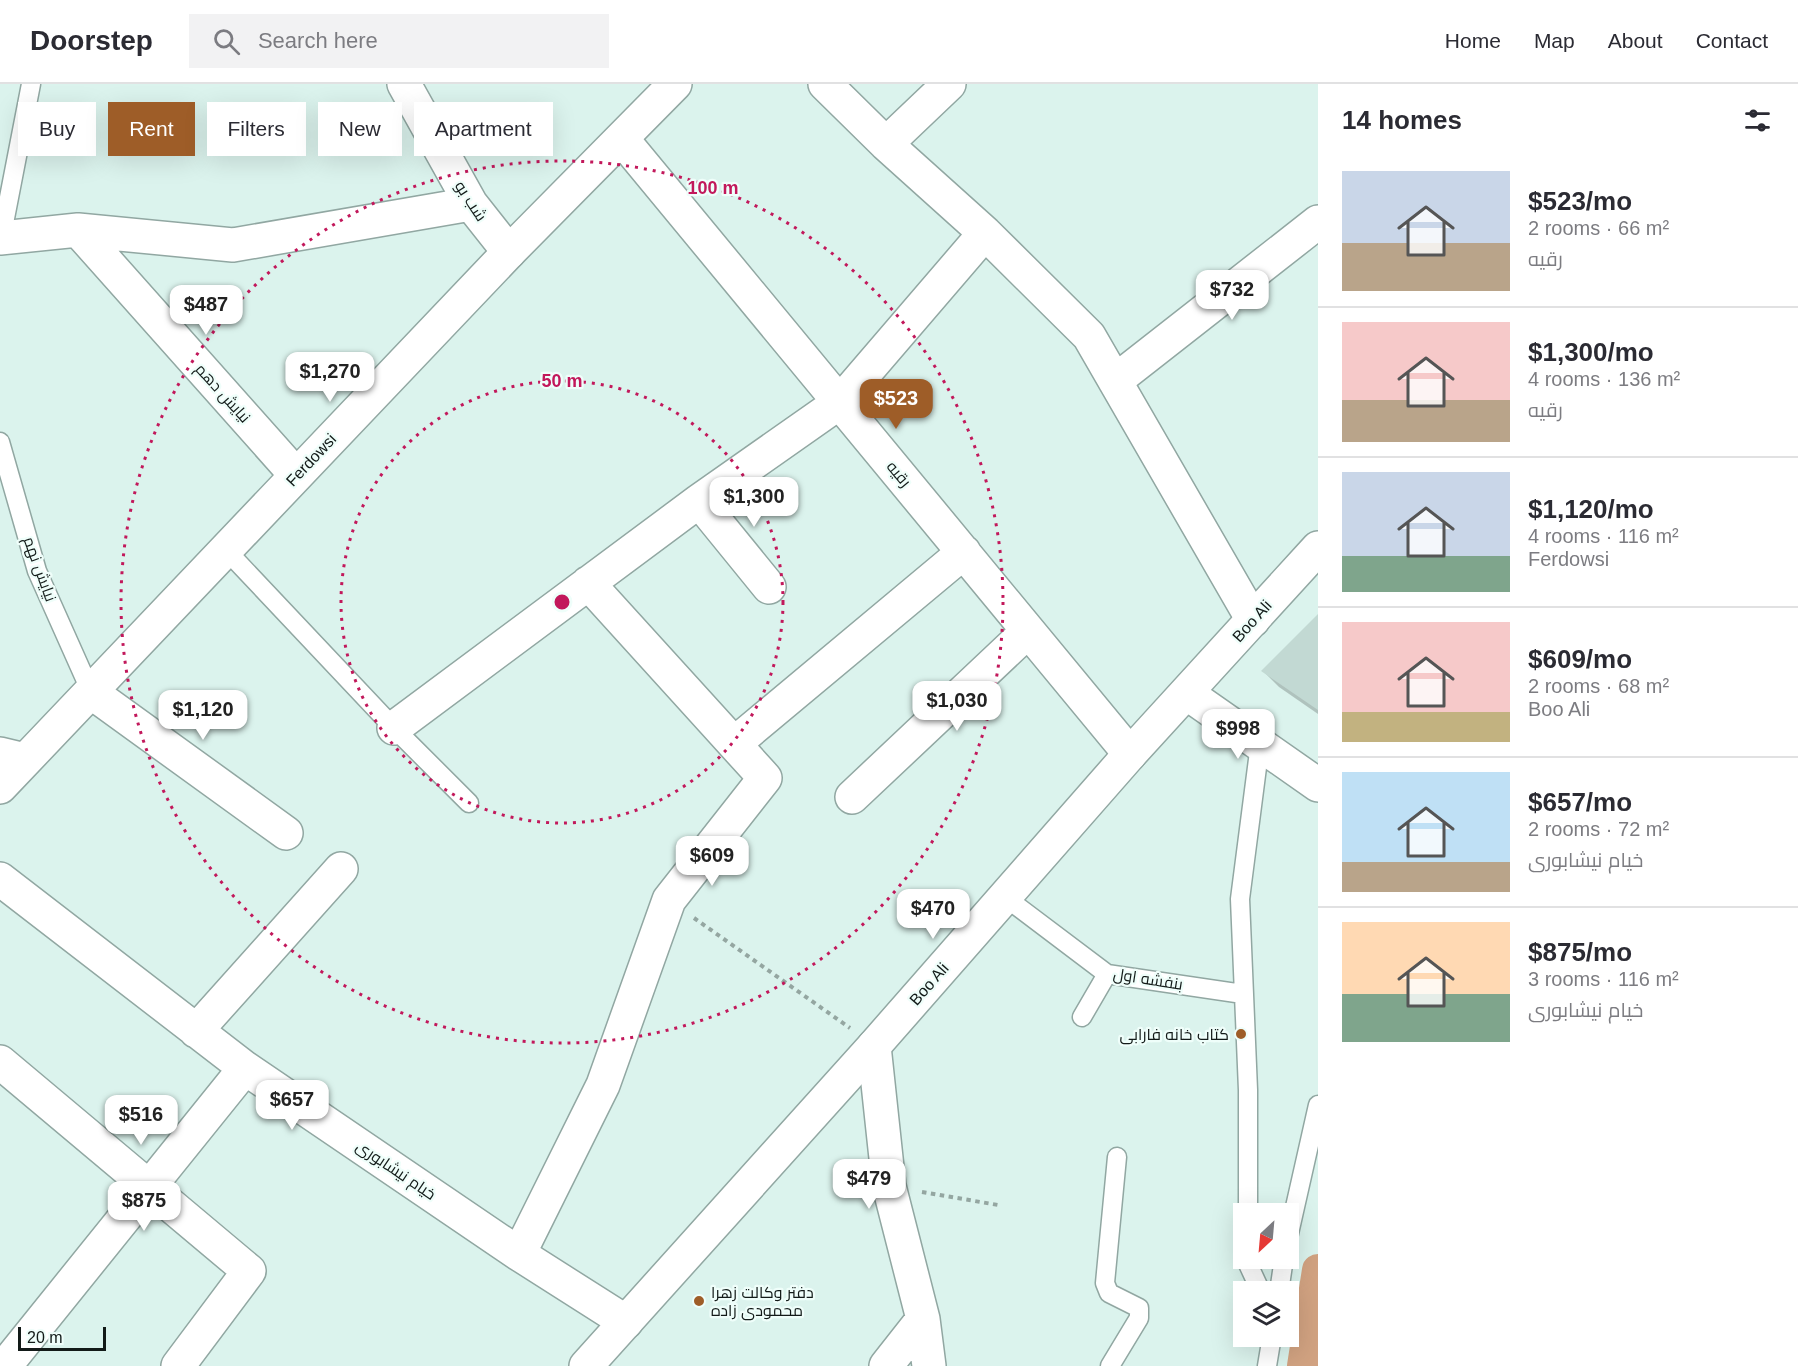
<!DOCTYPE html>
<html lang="en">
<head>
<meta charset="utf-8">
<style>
  :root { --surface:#fff; --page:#f2f2f3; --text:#2b2b33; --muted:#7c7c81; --line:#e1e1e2; --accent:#9e5d28 }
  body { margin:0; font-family:Arial,Cairo,sans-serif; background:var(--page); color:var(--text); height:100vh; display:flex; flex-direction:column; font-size:22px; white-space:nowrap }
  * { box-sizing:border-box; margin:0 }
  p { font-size:20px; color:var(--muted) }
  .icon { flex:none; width:33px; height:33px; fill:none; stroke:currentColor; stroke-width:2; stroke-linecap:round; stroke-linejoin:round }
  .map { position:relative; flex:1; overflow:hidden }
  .side { display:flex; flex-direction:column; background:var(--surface); width:480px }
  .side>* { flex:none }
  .top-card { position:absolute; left:18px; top:18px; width:570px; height:54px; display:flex; gap:12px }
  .needle { width:39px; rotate:206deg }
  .buttons { position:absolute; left:1233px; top:1119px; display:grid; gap:12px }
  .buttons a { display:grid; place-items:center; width:66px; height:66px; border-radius:0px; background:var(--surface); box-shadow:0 6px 24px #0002; font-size:30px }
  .scale { position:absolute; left:18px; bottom:15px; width:88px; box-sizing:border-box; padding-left:6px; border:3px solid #121a18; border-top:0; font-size:16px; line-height:21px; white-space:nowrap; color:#121a18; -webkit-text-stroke:4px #effefa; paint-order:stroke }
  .price { position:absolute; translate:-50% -51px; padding:0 14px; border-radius:12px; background:#fff; color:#222; font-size:20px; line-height:39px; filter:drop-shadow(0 2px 3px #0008) }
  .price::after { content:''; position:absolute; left:50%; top:36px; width:18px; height:14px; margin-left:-9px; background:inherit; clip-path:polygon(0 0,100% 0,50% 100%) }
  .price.current { background:var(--accent); color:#fff }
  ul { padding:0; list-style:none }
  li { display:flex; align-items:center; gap:18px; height:150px; padding:0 24px }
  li+li { border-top:2px solid var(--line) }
  li span { display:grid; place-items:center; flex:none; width:168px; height:120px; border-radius:0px; color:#555 }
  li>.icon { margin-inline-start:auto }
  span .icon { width:72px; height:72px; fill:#fffc; stroke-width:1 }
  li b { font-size:26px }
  h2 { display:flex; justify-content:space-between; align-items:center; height:72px; padding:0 24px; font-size:26px }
  .chip { padding:0 21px; border-radius:0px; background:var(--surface); box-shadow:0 6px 24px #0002; font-size:21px; line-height:54px }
  .chip.current { background:var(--accent); color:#fff }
  header { display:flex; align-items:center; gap:36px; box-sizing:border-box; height:84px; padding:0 30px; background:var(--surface); border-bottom:2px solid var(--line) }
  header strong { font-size:28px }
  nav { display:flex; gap:33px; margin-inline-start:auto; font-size:21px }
  .search { width:420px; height:54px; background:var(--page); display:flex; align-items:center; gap:15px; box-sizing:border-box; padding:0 21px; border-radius:0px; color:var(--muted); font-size:22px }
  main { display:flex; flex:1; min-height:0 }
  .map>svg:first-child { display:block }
  .shadow { fill:#0003 }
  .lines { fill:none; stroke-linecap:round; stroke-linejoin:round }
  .canal { stroke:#d1a281; stroke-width:32 }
  .building { fill:#c2d9d3 }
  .service-casing { stroke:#91a7a2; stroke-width:21 }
  .minor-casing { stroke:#91a7a2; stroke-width:36 }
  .tertiary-casing { stroke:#91a7a2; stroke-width:36 }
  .secondary-casing { stroke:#91a7a2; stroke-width:36 }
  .path { stroke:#94a6a1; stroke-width:4; stroke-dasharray:4.5 4.5; stroke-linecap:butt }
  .service { stroke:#fff; stroke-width:18 }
  .minor { stroke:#fff; stroke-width:33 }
  .tertiary { stroke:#fff; stroke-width:33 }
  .secondary { stroke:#fff; stroke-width:33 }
  .ring { fill:none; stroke:#c2185b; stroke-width:3; stroke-dasharray:3 6 }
  .poi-dot { fill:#9e5d28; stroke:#effefa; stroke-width:2 }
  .labels { text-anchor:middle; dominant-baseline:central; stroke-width:4.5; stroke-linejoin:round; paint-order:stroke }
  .street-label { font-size:16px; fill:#121a18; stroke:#effefa }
  .poi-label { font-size:16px; fill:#121a18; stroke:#effefa; text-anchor:end }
  .centre { fill:#c2185b; stroke:#effefa; stroke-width:3 }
  .ring-label { font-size:18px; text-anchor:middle; font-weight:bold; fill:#c2185b; stroke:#effefa; stroke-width:4.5; stroke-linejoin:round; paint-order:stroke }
</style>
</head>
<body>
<header>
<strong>Doorstep</strong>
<div class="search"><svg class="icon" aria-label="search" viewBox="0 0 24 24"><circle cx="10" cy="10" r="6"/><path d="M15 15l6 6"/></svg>Search here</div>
<nav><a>Home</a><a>Map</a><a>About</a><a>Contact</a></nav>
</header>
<main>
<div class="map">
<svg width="1318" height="1282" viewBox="0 0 1318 1282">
  <rect width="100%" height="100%" fill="#dbf3ed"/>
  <path class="shadow" d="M1318,532V630L1279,603L1263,587Z"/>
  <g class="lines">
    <path class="canal" d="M1303,1282L1318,1186"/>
  </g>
  <path class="building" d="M1318,530V626L1261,587Z"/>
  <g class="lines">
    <g class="service-casing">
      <path id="service" d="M0,160L31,0
        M0,358L37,487L91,608
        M227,467L394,644L469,719
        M1005,813L1107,890L1243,910
        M1082,933L1107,890
        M1248,1130V1006L1240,815L1260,660
        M1288,1154L1318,1021
        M1248,1174V1180L1261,1208
        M1279,1208L1284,1174
        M1110,1282L1139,1234V1224L1109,1209L1105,1199L1117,1073
        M1267,1282L1272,1252"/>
    </g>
    <g class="minor-casing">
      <path id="minor" d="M404,0L471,120L509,168
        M825,0L886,60L985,149L1089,252L1253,536
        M622,55L1130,670
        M886,60L949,0
        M78,146L296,391
        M0,154L78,146L233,161L471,120
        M1115,297L1318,138
        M699,417L769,503
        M91,608L286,749
        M394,644L699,417L840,318L985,149
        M734,660L964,468
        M0,670L25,676
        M852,713L1028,547
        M0,795L245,984L519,1170L626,1238
        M196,947L341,785
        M874,962L889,1102L923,1235L929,1282
        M0,978L249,1187L178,1282
        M519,1170L603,1001L669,816L765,694L588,499
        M5,1282L245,984
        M886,1282L923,1235"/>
    </g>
    <g class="tertiary-casing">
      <path id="tertiary" d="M1188,610L1318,701
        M0,703L509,168L675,0"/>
    </g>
    <g class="secondary-casing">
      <path id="secondary" d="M586,1282L874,962L1130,670L1318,464"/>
    </g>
    <path class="path" d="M694,834L850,944
      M922,1108L998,1121"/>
    <use href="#service" class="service"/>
    <use href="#minor" class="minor"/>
    <use href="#tertiary" class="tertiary"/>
    <use href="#secondary" class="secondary"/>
  </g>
  <g class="ring">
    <circle cx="562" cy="518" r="221"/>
    <circle cx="562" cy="518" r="441"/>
  </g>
  <g class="poi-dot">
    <circle cx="1241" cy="950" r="6"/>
    <circle cx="699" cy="1217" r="6"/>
  </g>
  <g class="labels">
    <g class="street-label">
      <text transform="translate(471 117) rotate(57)">شب بو</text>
      <text transform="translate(223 309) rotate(48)">نیایش دهم</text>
      <text transform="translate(311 376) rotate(-47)">Ferdowsi</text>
      <text transform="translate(899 390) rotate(50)">رقیه</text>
      <text transform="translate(40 485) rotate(70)">نیایش نهم</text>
      <text transform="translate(1252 537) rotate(-48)">Boo Ali</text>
      <text transform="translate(1148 895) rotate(9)">بنفشه اول</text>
      <text transform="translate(929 900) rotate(-49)">Boo Ali</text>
      <text transform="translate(396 1086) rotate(34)">خیام نیشابوری</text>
    </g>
    <g class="poi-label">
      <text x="1229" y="950">کتاب خانه فارابی</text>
      <text x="711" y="1208" text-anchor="start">دفتر وکالت زهرا<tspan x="711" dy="18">محمودی زاده</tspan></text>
    </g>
  </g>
  <circle cx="562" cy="518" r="9" class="centre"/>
  <g class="ring-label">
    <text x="713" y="110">100 m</text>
    <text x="562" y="303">50 m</text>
  </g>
</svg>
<div class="buttons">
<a><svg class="needle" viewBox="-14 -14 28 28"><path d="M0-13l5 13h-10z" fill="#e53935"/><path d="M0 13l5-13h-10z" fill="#7c7c81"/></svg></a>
<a><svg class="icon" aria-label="layers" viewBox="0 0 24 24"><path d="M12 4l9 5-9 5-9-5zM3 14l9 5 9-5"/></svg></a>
</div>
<div class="scale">20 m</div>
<b class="price" style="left:1232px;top:237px">$732</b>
<b class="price" style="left:206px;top:252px">$487</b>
<b class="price" style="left:330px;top:319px">$1,270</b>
<b class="price current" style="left:896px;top:346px">$523</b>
<b class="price" style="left:754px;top:444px">$1,300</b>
<b class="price" style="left:957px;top:648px">$1,030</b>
<b class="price" style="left:203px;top:657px">$1,120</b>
<b class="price" style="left:1238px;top:676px">$998</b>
<b class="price" style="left:712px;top:803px">$609</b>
<b class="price" style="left:933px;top:856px">$470</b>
<b class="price" style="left:292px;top:1047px">$657</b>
<b class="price" style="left:141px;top:1062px">$516</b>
<b class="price" style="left:869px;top:1126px">$479</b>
<b class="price" style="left:144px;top:1148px">$875</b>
<div class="top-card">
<a class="chip">Buy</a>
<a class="chip current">Rent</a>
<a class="chip">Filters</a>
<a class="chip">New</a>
<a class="chip">Apartment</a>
</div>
</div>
<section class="side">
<h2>14 homes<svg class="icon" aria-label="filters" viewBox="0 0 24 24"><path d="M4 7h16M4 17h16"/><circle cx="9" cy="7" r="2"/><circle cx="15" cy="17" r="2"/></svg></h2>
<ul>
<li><span style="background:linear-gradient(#c9d6e8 60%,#b9a48a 0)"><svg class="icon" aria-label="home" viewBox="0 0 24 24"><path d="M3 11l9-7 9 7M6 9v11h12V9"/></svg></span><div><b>$523/mo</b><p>2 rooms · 66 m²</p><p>رقیه</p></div></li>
<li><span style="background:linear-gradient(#f6c9c9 65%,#b9a48a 0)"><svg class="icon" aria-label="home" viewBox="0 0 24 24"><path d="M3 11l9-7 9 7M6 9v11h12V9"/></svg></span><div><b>$1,300/mo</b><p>4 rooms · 136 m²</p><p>رقیه</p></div></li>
<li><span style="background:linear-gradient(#c9d6e8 70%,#7fa58c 0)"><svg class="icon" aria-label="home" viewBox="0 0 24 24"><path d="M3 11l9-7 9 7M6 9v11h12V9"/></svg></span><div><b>$1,120/mo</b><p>4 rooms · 116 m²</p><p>Ferdowsi</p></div></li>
<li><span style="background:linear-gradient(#f6c9c9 75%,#c2b280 0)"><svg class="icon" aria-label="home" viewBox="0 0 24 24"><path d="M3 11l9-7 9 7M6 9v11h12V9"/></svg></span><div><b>$609/mo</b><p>2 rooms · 68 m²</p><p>Boo Ali</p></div></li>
<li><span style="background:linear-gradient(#bfe0f5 75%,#b9a48a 0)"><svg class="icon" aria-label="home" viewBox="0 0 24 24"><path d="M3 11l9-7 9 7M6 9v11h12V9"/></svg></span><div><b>$657/mo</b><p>2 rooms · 72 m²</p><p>خیام نیشابوری</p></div></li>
<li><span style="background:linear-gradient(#ffd9b3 60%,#7fa58c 0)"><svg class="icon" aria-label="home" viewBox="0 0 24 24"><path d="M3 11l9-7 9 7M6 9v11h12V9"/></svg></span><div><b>$875/mo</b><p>3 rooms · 116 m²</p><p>خیام نیشابوری</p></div></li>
</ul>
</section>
</main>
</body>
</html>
